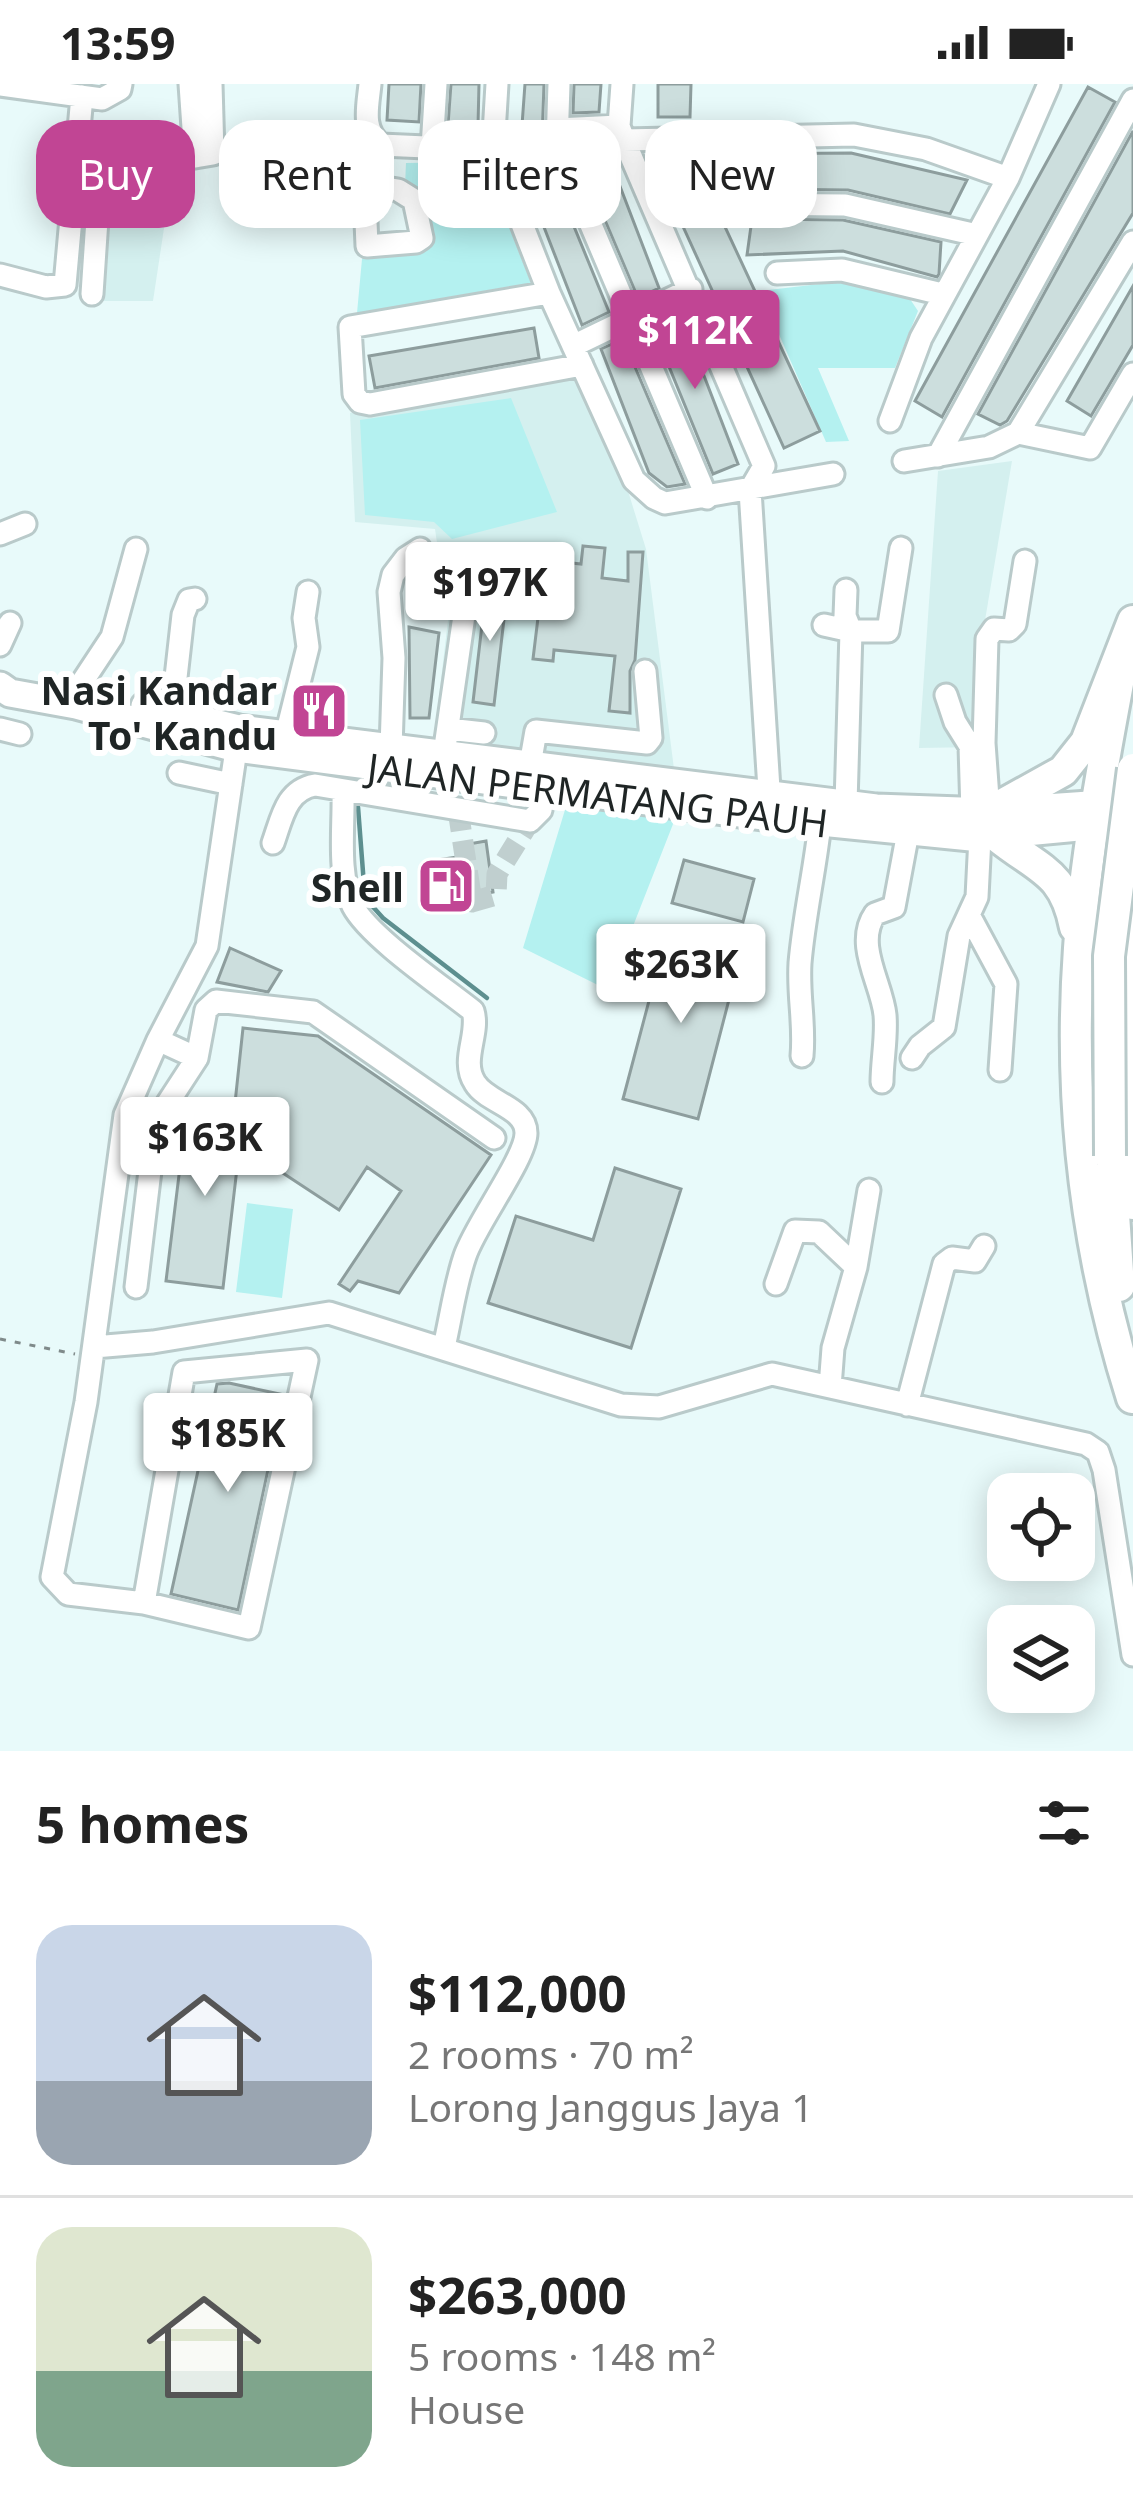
<!DOCTYPE html>
<html lang="en">
<head>
<meta charset="utf-8">
<style>
  :root { --surface:#fff; --page:#f6f6f6; --text:#222; --muted:#767676; --line:#e0e0e0; --accent:#c14594 }
  body { margin:0; font-family:"Noto Sans",sans-serif; background:var(--page); color:var(--text); height:100vh; display:flex; flex-direction:column; font-size:45px; white-space:nowrap }
  * { box-sizing:border-box; margin:0 }
  p { font-size:39px; color:var(--muted) }
  .icon { flex:none; width:66px; height:66px; fill:none; stroke:currentColor; stroke-width:2; stroke-linecap:round; stroke-linejoin:round }
  .map { position:relative; height:1667px; overflow:hidden }
  .drawer { display:flex; flex-direction:column; background:var(--surface); flex:1 }
  .drawer>* { flex:none }
  .guide { position:absolute; left:36px; top:36px; width:1062px; height:108px; display:flex; gap:24px }
  .fabs { position:absolute; left:987px; top:1389px; display:grid; gap:24px }
  .fabs a { display:grid; place-items:center; width:108px; height:108px; border-radius:24px; background:var(--surface); box-shadow:0 6px 30px #0003; font-size:60px }
  .price { position:absolute; translate:-50% -102px; padding:0 27px; border-radius:12px; background:#fff; color:#222; font-size:39px; line-height:78px; filter:drop-shadow(0 3px 6px #0008) }
  .price::after { content:''; position:absolute; left:50%; top:72px; width:36px; height:27px; margin-left:-18px; background:inherit; clip-path:polygon(0 0,100% 0,50% 100%) }
  .price.active { background:var(--accent); color:#fff }
  ul { padding:0; list-style:none }
  li { display:flex; align-items:center; gap:36px; height:300px; padding:0 36px }
  li+li { border-top:3px solid var(--line) }
  li span { display:grid; place-items:center; flex:none; width:336px; height:240px; border-radius:36px; color:#555 }
  li>.icon { margin-inline-start:auto }
  span .icon { width:144px; height:144px; fill:#fffc; stroke-width:1 }
  li b { font-size:51px }
  h2 { display:flex; justify-content:space-between; align-items:center; height:144px; padding:0 36px; font-size:51px }
  .tag { padding:0 42px; border-radius:36px; background:var(--surface); box-shadow:0 6px 30px #0003; font-size:42px; line-height:108px }
  .tag.active { background:var(--accent); color:#fff }
  .status { display:flex; justify-content:space-between; align-items:center; height:84px; padding:0 60px; background:var(--surface); direction:ltr }
  .status svg { height:33px; fill:currentColor }
  .map>svg:first-child { display:block }
  .built { fill:#d4f0ef }
  .green { fill:#b4f1f0 }
  .lines { fill:none; stroke-linecap:round; stroke-linejoin:round }
  .stream { stroke:#5d8f8f; stroke-width:4.5 }
  .building { fill:#ccdedd; stroke:#8d9d9d; stroke-width:3 }
  .minor-tunnel { stroke:#c0cfcf; stroke-width:21; stroke-dasharray:21 10; stroke-linecap:butt }
  .minor-casing { stroke:#b9caca; stroke-width:27 }
  .major-casing { stroke:#b9caca; stroke-width:33 }
  .highway-casing { stroke:#b9caca; stroke-width:36 }
  .path { stroke:#7f8a8a; stroke-width:3; stroke-dasharray:6 9; stroke-linecap:butt }
  .minor { stroke:#fff; stroke-width:21 }
  .major { stroke:#fff; stroke-width:27 }
  .highway { stroke:#fff; stroke-width:30 }
  .highway-bridge-casing { stroke:#b9caca; stroke-width:36; stroke-linecap:butt }
  .highway-bridge { stroke:#fff; stroke-width:30 }
  .labels { text-anchor:middle; dominant-baseline:central; stroke-width:12; stroke-linejoin:round; paint-order:stroke }
  .poi-label { font-size:39px; font-weight:bold; fill:#1f2525; stroke:#fff; text-anchor:end }
  .street-label { font-size:39px; fill:#1f2525; stroke:#fff }
</style>
</head>
<body>
<div class="status"><b>13:59</b><svg viewBox="0 0 49 12"><path d="M0 12V9h3v3zM5 12V6h3v6zM10 12V3h3v9zM15 12V0h3v12zM26 1h20v11H26zM47 4h2v5h-2z"/></svg></div>
<div class="map">
<svg width="1133" height="1667" viewBox="0 0 1133 1667">
  <rect width="100%" height="100%" fill="#e8fafa"/>
  <path class="built" d="M116,78L173,85L153,217H103Z
    M576,288L628,407L646,465L674,685L434,655L448,536L435,445L355,438L350,329Z
    M1012,377L983,548L979,663L919,664L938,387Z"/>
  <path class="green" d="M479,78L486,83L531,199L357,229L362,175L433,160L422,103L405,102L406,79Z
    M837,198L910,215L918,227L895,284H818L849,357L826,358L760,207Z
    M511,314L557,428L452,455L434,438L365,431L360,336Z
    M568,716L675,735L608,906L523,864Z
    M247,1119L293,1125L282,1214L236,1208Z"/>
  <g class="lines">
    <path class="stream" d="M358,723L365,814L383,834L487,914"/>
  </g>
  <path class="building" d="M389,0H421L419,38L387,36Z
    M451,0H479L478,42L448,41Z
    M525,0H544L542,56L521,55Z
    M574,0H601L599,28L573,29Z
    M658,0H691L690,33H658Z
    M1088,3L1115,18L942,333L915,317Z
    M1133,47V129L1007,337L1000,341L978,330Z
    M603,58L659,204L638,214L576,68Z
    M851,69L967,96L950,130L848,106L758,105L746,70Z
    M548,79L609,228L582,241L523,89Z
    M699,87L820,347L784,364L665,103Z
    M752,135L843,136L941,158L939,190L937,193L843,167L747,171Z
    M1133,202V261L1091,332L1067,317Z
    M679,227L738,380L713,390L652,241Z
    M534,244L539,274L375,304L369,272Z
    M623,255L685,400L667,403L649,389L601,265Z
    M583,462L605,464L602,494L628,497V468H643L635,576L630,587V629L609,627L615,572L554,566L553,577L533,575L545,476L581,480Z
    M487,498L508,501L494,621L473,618Z
    M409,543L439,549L429,634H410Z
    M486,757L493,808L437,819L430,777L464,772L463,761Z
    M684,776L754,795L743,838L672,819Z
    M668,845L734,863L725,897L732,904L698,1035L623,1015Z
    M230,864L281,887L268,908L217,898Z
    M243,944L318,952L491,1071L399,1209L358,1197L350,1207L339,1200L401,1107L367,1083L339,1126L257,1072L287,1026L235,1019Z
    M187,1026L243,1033L223,1204L166,1197Z
    M615,1084L681,1105L631,1264L488,1219L516,1132L593,1156Z
    M229,1299L284,1311L238,1526L171,1510L217,1300Z"/>
  <g class="lines">
    <path class="minor-tunnel" d="M458,726L472,818L496,811L497,790L530,737"/>
    <g class="minor-casing">
      <path id="minor" d="M190,0L195,73
        M370,0C368,22 361,46 381,61L493,66
        M497,0L493,66L549,209L634,396L654,414L665,419L833,390
        M559,0L557,61L707,414
        M622,0L619,42L624,56L764,382L750,406L770,721
        M0,1L102,15L120,5L121,0
        M557,45L619,42
        M704,54C713,78 718,109 743,120L845,121L977,151
        M624,56L854,51L926,65L1008,94
        M432,64L436,0
        M379,103L398,106L414,116L422,154L416,158L367,162L365,113L368,106Z
        M777,189L842,186L942,210
        M0,191L46,203L65,201L82,12
        M549,209L350,243L354,310L360,318L370,320L582,281
        M92,210L101,76L107,66L115,64L195,73L213,70L211,0
        M573,262L691,205
        M890,337L921,254L1008,94L1049,0
        M1018,349L1090,364L1133,290
        M938,372L1133,16
        M904,377L989,363L1018,349L1133,158
        M0,450L25,440
        M824,541L851,547H888L901,464
        M0,561L10,539
        M79,603L112,553L136,465
        M946,611L955,638L970,662L972,729
        M172,629L183,531L189,516L195,515
        M0,645L20,650
        M448,645L484,649
        M286,651L308,563L304,534L308,508
        M391,664L394,574L389,508L393,491L406,474L420,465
        M444,670L469,497
        M530,681L536,647L647,659L651,654L645,587
        M179,689L231,700
        M343,709C344,743 337,791 353,822C369,853 443,903 473,927C480,950 460,976 475,999C487,1019 526,1023 526,1049C526,1074 475,1141 465,1172C455,1201 451,1233 444,1263
        M846,720L851,547L845,532L846,506
        M989,728L984,659L987,555L994,545L1009,546L1015,540L1025,477
        M273,759C282,734 286,706 315,701L530,737L541,726L546,689
        M970,833L1006,900L1000,986
        M802,972C805,939 798,913 800,879C804,832 815,786 820,739
        M197,974L206,926L216,917L313,928L494,1054
        M912,974L920,962L944,943L959,852L977,813L980,753
        M882,998C882,977 887,953 885,931C882,900 854,860 875,830L894,823L908,748
        M776,1200L795,1147L819,1148L856,1183
        M136,1203L156,1037L197,974L158,956
        M94,1263L153,1258L329,1229L621,1321L659,1323L772,1290L1086,1360L1098,1368L1104,1386L1133,1571
        M830,1303L833,1264L856,1183L869,1106
        M907,1321L944,1180L952,1174L975,1177L984,1162
        M144,1519L184,1288L307,1276L249,1544L144,1519L68,1510L52,1493L86,1318L125,1031L158,956L207,862L238,652"/>
    </g>
    <g class="major-casing">
      <path id="major" d="M0,602L10,609L76,621L236,664L771,733L971,753L1133,738
        M145,622L239,645L876,724L989,728L1118,719"/>
    </g>
    <g class="highway-casing">
      <path id="highway" d="M1124,567C1106,665 1086,764 1079,864C1068,1016 1086,1169 1132,1314
        M989,728L1063,687L1086,658L1133,537
        M998,753C1039,786 1064,787 1075,843
        M1133,826L1126,1001L1133,1120
        M1111,1088L1119,1202"/>
    </g>
    <path class="path" d="M0,1255L75,1270"/>
    <use href="#minor" class="minor"/>
    <use href="#major" class="major"/>
    <use href="#highway" class="highway"/>
    <g class="highway-bridge-casing">
      <path id="highway-bridge" d="M1110,1072L1109,872L1133,685"/>
    </g>
    <use href="#highway-bridge" class="highway-bridge"/>
  </g>
  <defs>
    <g id="restaurant-square" transform="scale(3)"><rect x="-9" y="-9" width="18" height="18" rx="4" fill="#c14594" stroke="#fff"/><path d="M-5-6h1v4h1v-4h1v4h1v-4h1v5L-1.5 .5V6h-2V.5L-5-1ZM5-6V6H3V1.5H1.5Q1.5-4 5-6Z" fill="#fff"/></g>
    <g id="fuel-square" transform="scale(3)"><rect x="-9" y="-9" width="18" height="18" rx="4" fill="#c14594" stroke="#fff"/><path d="M-5.5-6h7V0h2V4h1.3V-2.5L3-4.5l.8-.8L6-3V5H2.5V1h-1V6h-7ZM-4.2-4.7v3.2H.2V-4.7Z" fill="#fff"/></g>
  </defs>
  <g fill-rule="evenodd">
    <use href="#restaurant-square" x="319" y="627"/>
    <use href="#fuel-square" x="446" y="802"/>
  </g>
  <g class="labels">
    <g class="poi-label">
      <text x="277" y="605">Nasi Kandar<tspan x="277" dy="45">To' Kandu</tspan></text>
      <text x="404" y="802">Shell</text>
    </g>
    <g class="street-label">
      <text transform="translate(598 710) rotate(7)">JALAN PERMATANG PAUH</text>
    </g>
  </g>
</svg>
<div class="fabs">
<a><svg class="icon" aria-label="locate" viewBox="0 0 24 24"><circle cx="12" cy="12" r="6"/><path d="M12 2v4M12 18v4M2 12h4M18 12h4"/></svg></a>
<a><svg class="icon" aria-label="layers" viewBox="0 0 24 24"><path d="M12 4l9 5-9 5-9-5zM3 14l9 5 9-5"/></svg></a>
</div>
<b class="price active" style="left:695px;top:308px">$112K</b>
<b class="price" style="left:490px;top:560px">$197K</b>
<b class="price" style="left:681px;top:942px">$263K</b>
<b class="price" style="left:205px;top:1115px">$163K</b>
<b class="price" style="left:228px;top:1411px">$185K</b>
<div class="guide">
<a class="tag active">Buy</a>
<a class="tag">Rent</a>
<a class="tag">Filters</a>
<a class="tag">New</a>
</div>
</div>
<section class="drawer">
<h2>5 homes<svg class="icon" aria-label="filters" viewBox="0 0 24 24"><path d="M4 7h16M4 17h16"/><circle cx="9" cy="7" r="2"/><circle cx="15" cy="17" r="2"/></svg></h2>
<ul>
<li><span style="background:linear-gradient(#c9d6e8 65%,#9aa5b1 0)"><svg class="icon" aria-label="home" viewBox="0 0 24 24"><path d="M3 11l9-7 9 7M6 9v11h12V9"/></svg></span><div><b>$112,000</b><p>2 rooms · 70 m²</p><p>Lorong Janggus Jaya 1</p></div></li>
<li><span style="background:linear-gradient(#dfe7d0 60%,#7fa58c 0)"><svg class="icon" aria-label="home" viewBox="0 0 24 24"><path d="M3 11l9-7 9 7M6 9v11h12V9"/></svg></span><div><b>$263,000</b><p>5 rooms · 148 m²</p><p>House</p></div></li>
</ul>
</section>
</body>
</html>
